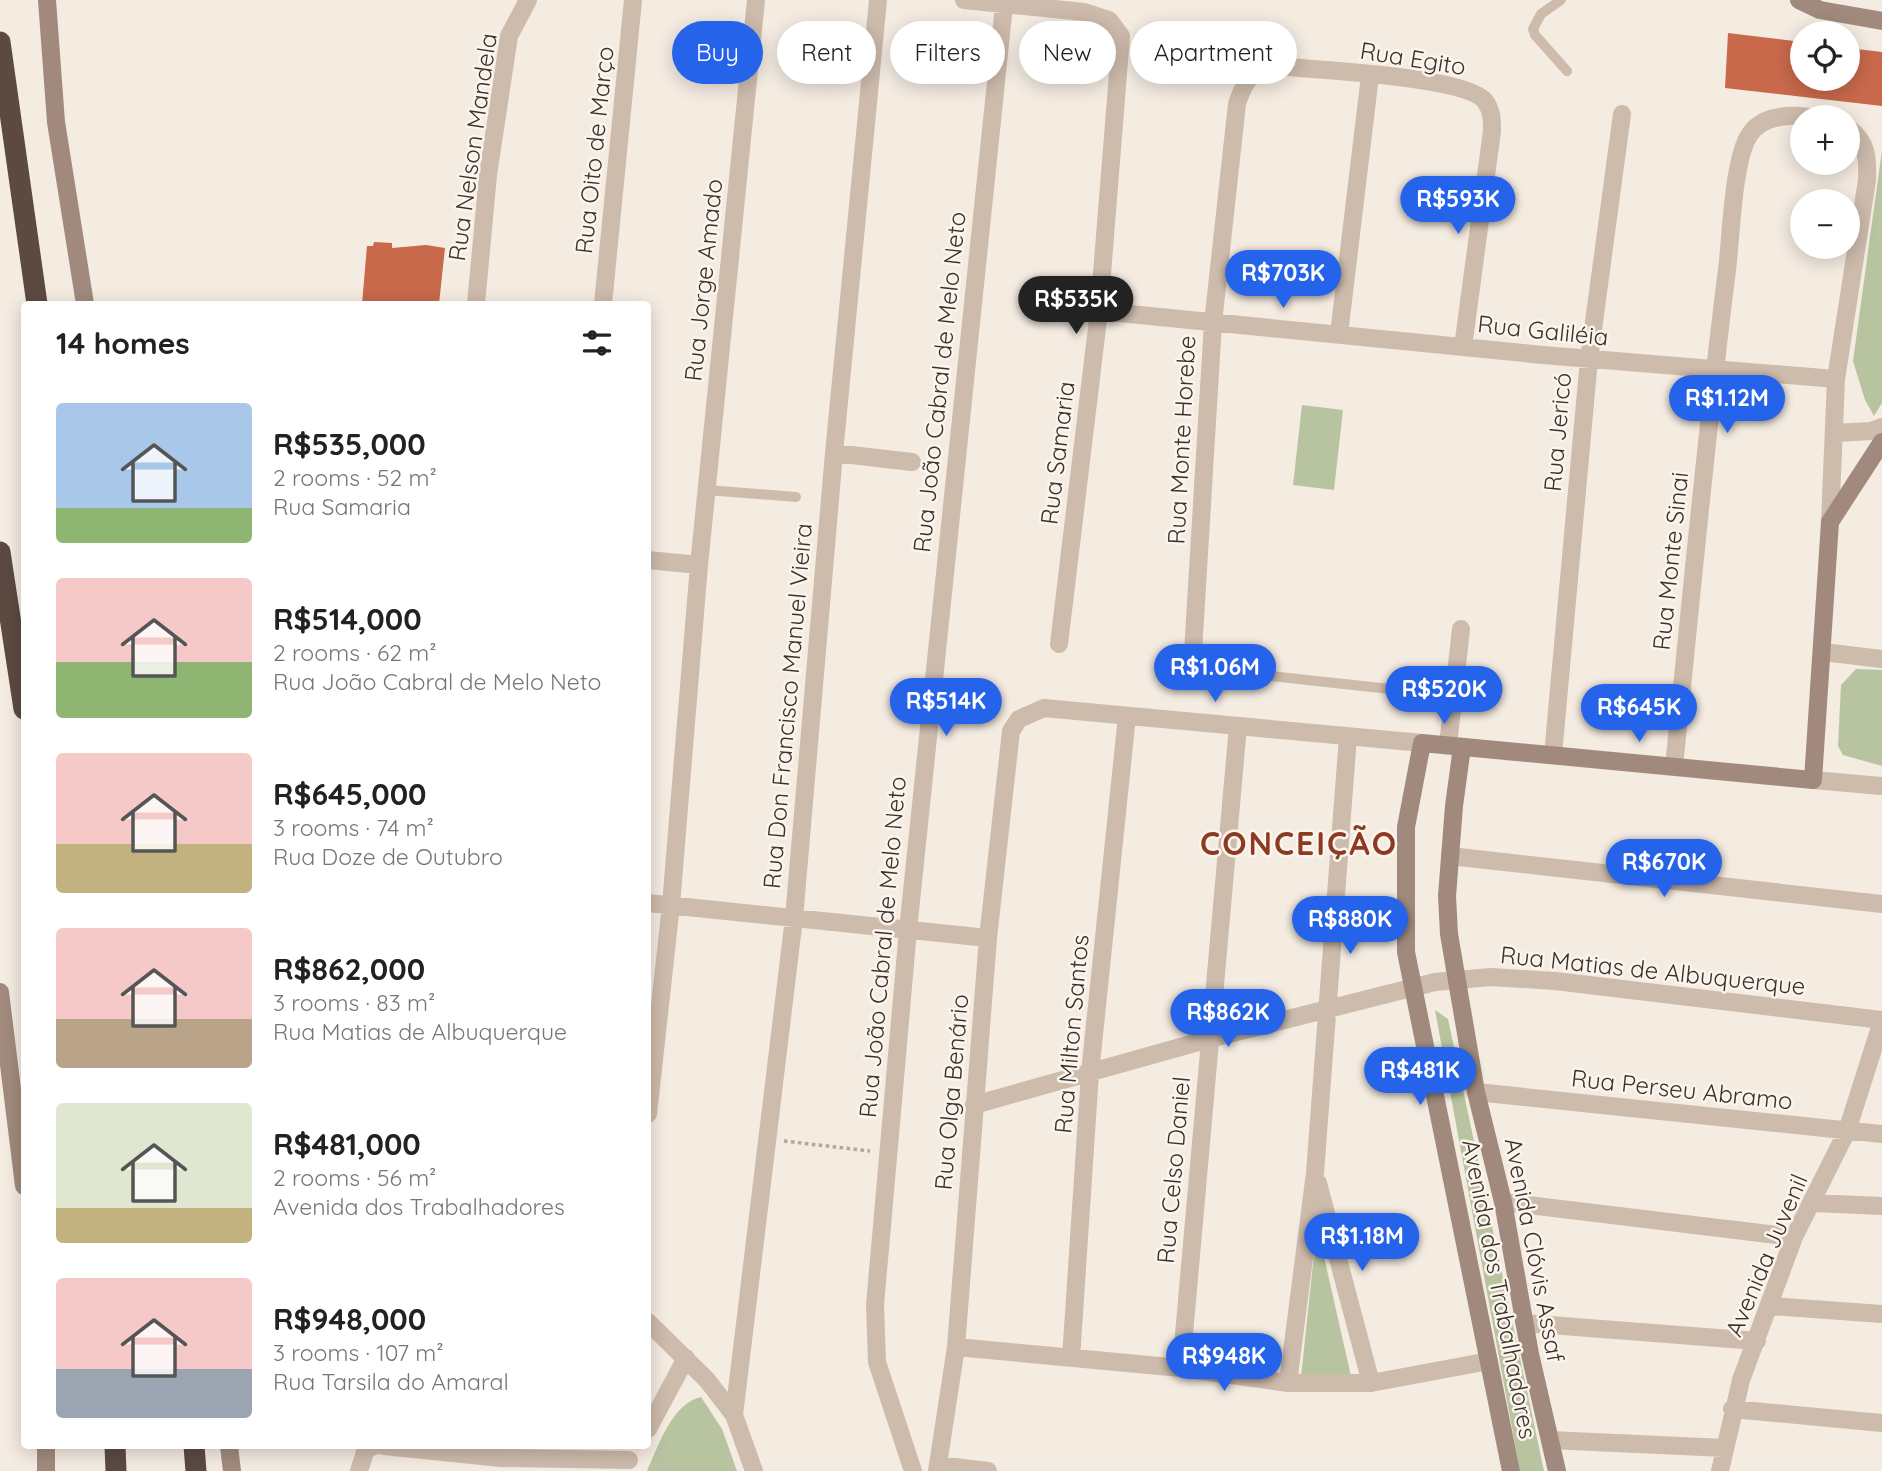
<!DOCTYPE html>
<html lang="en">
<head>
<meta charset="utf-8">
<style>
  :root { --surface:#fff; --page:#f6f6f6; --text:#222; --muted:#767676; --accent:#2563eb }
  body { margin:0; font-family:Quicksand,sans-serif; background:var(--page); color:var(--text); height:100vh; display:flex; flex-direction:column; font-size:26px; white-space:nowrap }
  * { box-sizing:border-box; margin:0 }
  p { font-size:23px; color:var(--muted) }
  .icon { flex:none; width:38px; height:38px; fill:none; stroke:currentColor; stroke-width:2; stroke-linecap:round; stroke-linejoin:round }
  .map { position:relative; flex:1; overflow:hidden }
  .panel { position:absolute; left:21px; top:301px; width:630px; height:1148px; display:flex; flex-direction:column; background:var(--surface); border-radius:7px; box-shadow:0 4px 18px #0003 }
  .panel>* { flex:none }
  .banner { position:absolute; left:672px; top:21px; width:665px; height:63px; display:flex; gap:14px }
  .fabs { position:absolute; left:1790px; top:21px; display:grid; gap:14px }
  .fabs a { display:grid; place-items:center; width:70px; height:70px; border-radius:50%; background:var(--surface); box-shadow:0 4px 18px #0003; font-size:35px }
  .price { position:absolute; translate:-50% -60px; padding:0 16px; border-radius:24px; background:var(--accent); color:#fff; font-size:23px; line-height:46px; filter:drop-shadow(0 2px 4px #0008) }
  .price::after { content:''; position:absolute; left:50%; top:42px; width:21px; height:16px; margin-left:-10px; background:inherit; clip-path:polygon(0 0,100% 0,50% 100%) }
  .price.on { background:#222; color:#fff }
  ul { padding:0; list-style:none }
  li { display:flex; align-items:center; gap:21px; height:175px; padding:0 35px }
  li span { display:grid; place-items:center; flex:none; width:196px; height:140px; border-radius:7px; color:#555 }
  li>.icon { margin-inline-start:auto }
  span .icon { width:84px; height:84px; fill:#fffc; stroke-width:1 }
  li b { font-size:30px }
  h2 { display:flex; justify-content:space-between; align-items:center; height:84px; padding:0 35px; font-size:30px }
  .pill { padding:0 24px; border-radius:32px; background:var(--surface); box-shadow:0 4px 18px #0003; font-size:24px; line-height:63px }
  .pill.on { background:var(--accent); color:#fff }
  .map>svg:first-child { display:block }
  .green { fill:#b8c4a0 }
  .building { fill:#c8694b }
  .lines { fill:none; stroke-linecap:round; stroke-linejoin:round }
  .path { stroke:#b9a596; stroke-width:3.5; stroke-dasharray:3.5 3.5; stroke-linecap:butt }
  .lane { stroke:#cdbbac; stroke-width:10 }
  .street { stroke:#cdbbac; stroke-width:18 }
  .secondary { stroke:#a18a7d; stroke-width:18 }
  .highway { stroke:#5c4a42; stroke-width:21 }
  .labels { text-anchor:middle; dominant-baseline:central; stroke-width:5; stroke-linejoin:round; paint-order:stroke }
  .street-label { font-size:24px; fill:#3b302b; stroke:#fbf5ee }
  .district-label { font-size:32px; font-weight:bold; letter-spacing:2px; fill:#8c3b22; stroke:#fbf5ee }
</style>
</head>
<body>
<div class="map">
<svg width="1882" height="1471" viewBox="0 0 1882 1471">
  <rect width="100%" height="100%" fill="#f4ebe1"/>
  <path class="green" d="M1882,150V403L1874,416L1865,400L1853,361Z
    M1302,405L1343,410L1334,490L1293,485Z
    M1856,669L1882,670V766L1843,755L1838,746L1841,685Z
    M1435,1010L1448,1019L1544,1471H1520Z
    M1317,1226L1351,1376L1301,1377Z
    M701,1397L722,1429L737,1471H647C658,1447 672,1403 701,1397Z"/>
  <path class="building" d="M1728,33L1802,42V79H1848V48L1882,52V106L1725,88Z
    M374,242L392,243V248L426,245L445,248L439,304H362L367,246H373Z"/>
  <g class="lines">
    <path class="path" d="M784,1141L870,1151"/>
    <path class="lane" d="M1561,0L1541,14L1533,29L1535,35L1567,71
      M707,490L796,497
      M1270,676L1390,689"/>
    <path class="street" d="M964,0L1084,12L1109,20L1121,36L1099,311L1059,644
      M476,304L488,175L509,36L528,0
      M603,304L633,0
      M1099,311L1543,355L1836,379
      M1339,334L1370,76
      M1835,433L1871,431L1882,427
      M834,453L912,462
      M1830,522L1836,379L1867,180C1868,159 1867,140 1848,128
      M648,560L699,565
      M1193,652L1213,323L1237,104C1247,72 1258,66 1290,67C1325,71 1466,77 1485,101C1492,111 1492,119 1492,131L1463,347
      M1823,652L1882,659
      M1448,745L1461,629
      M1553,755L1589,359L1622,114
      M1674,766C1691,601 1706,435 1727,270C1731,238 1733,158 1750,134C1762,116 1788,114 1808,117
      M1813,780L1882,786
      M1450,856L1882,904
      M648,903L988,938
      M1476,1092L1882,1134
      M974,1105L1209,1039L1435,982L1491,977L1555,981L1882,1020
      M648,1114L671,905L699,565L756,0
      M1318,1183L1371,1383
      M1503,1202L1794,1237
      M1813,1203L1882,1206
      M1770,1306L1882,1314
      M648,1322L707,1380L734,1415L754,1471
      M1524,1323L1757,1341
      M956,1347L1181,1368L1288,1383H1371L1489,1361
      M1071,1358L1090,1073L1127,716
      M1181,1368L1238,726
      M1288,1383L1315,1173L1348,736
      M1732,1409L1882,1423
      M734,1415L794,918L834,453L878,0
      M648,1429L686,1358
      M1550,1440L1725,1448
      M384,1446L501,1458L629,1460
      M938,1465L988,1471
      M359,1471L366,1449L374,1446
      M913,1471L877,1362L875,1305L908,930L1004,5
      M937,1471L956,1347L988,938L1011,731L1019,719L1044,708L1422,743
      M1720,1471L1741,1380L1794,1237L1847,1131L1882,1021"/>
    <path class="secondary" d="M47,0L56,122L85,304
      M1799,0L1820,10L1882,21
      M1462,747L1454,806L1447,896L1449,934L1476,1092L1503,1202L1530,1354L1557,1471
      M0,992L24,1186
      M46,1446V1471
      M229,1446L232,1471
      M1511,1471L1406,952V827L1422,743L1813,780L1830,522L1882,442"/>
    <path class="highway" d="M0,42L37,304
      M0,552L24,709
      M115,1446L116,1471
      M194,1446L196,1471"/>
  </g>
  <g class="labels">
    <g class="street-label">
      <text transform="translate(1413 58) rotate(9)">Rua Egito</text>
      <text transform="translate(472 147) rotate(-82)">Rua Nelson Mandela</text>
      <text transform="translate(594 150) rotate(-84)">Rua Oito de Março</text>
      <text transform="translate(703 280) rotate(-84)">Rua Jorge Amado</text>
      <text transform="translate(1543 330) rotate(6)">Rua Galiléia</text>
      <text transform="translate(939 382) rotate(-84)">Rua João Cabral de Melo Neto</text>
      <text transform="translate(1557 432) rotate(-85)">Rua Jericó</text>
      <text transform="translate(1181 440) rotate(-87)">Rua Monte Horebe</text>
      <text transform="translate(1057 453) rotate(-83)">Rua Samaria</text>
      <text transform="translate(1670 561) rotate(-84)">Rua Monte Sinai</text>
      <text transform="translate(787 706) rotate(-85)">Rua Don Francisco Manuel Vieira</text>
      <text transform="translate(882 947) rotate(-85)">Rua João Cabral de Melo Neto</text>
      <text transform="translate(1653 970) rotate(6)">Rua Matias de Albuquerque</text>
      <text transform="translate(1071 1034) rotate(-85)">Rua Milton Santos</text>
      <text transform="translate(1682 1089) rotate(6)">Rua Perseu Abramo</text>
      <text transform="translate(951 1092) rotate(-85)">Rua Olga Benário</text>
      <text transform="translate(1173 1170) rotate(-85)">Rua Celso Daniel</text>
      <text transform="translate(1535 1250) rotate(79)">Avenida Clóvis Assaf</text>
      <text transform="translate(1766 1255) rotate(-67)">Avenida Juvenil</text>
      <text transform="translate(1500 1289) rotate(79)">Avenida dos Trabalhadores</text>
    </g>
    <g class="district-label">
      <text x="1299" y="843">CONCEIÇÃO</text>
    </g>
  </g>
</svg>
<div class="fabs">
<a><svg class="icon" aria-label="locate" viewBox="0 0 24 24"><circle cx="12" cy="12" r="6"/><path d="M12 2v4M12 18v4M2 12h4M18 12h4"/></svg></a>
<a>+</a>
<a>−</a>
</div>
<b class="price" style="left:1458px;top:236px">R$593K</b>
<b class="price" style="left:1283px;top:310px">R$703K</b>
<b class="price on" style="left:1076px;top:336px">R$535K</b>
<b class="price" style="left:1727px;top:435px">R$1.12M</b>
<b class="price" style="left:1215px;top:704px">R$1.06M</b>
<b class="price" style="left:1444px;top:726px">R$520K</b>
<b class="price" style="left:946px;top:738px">R$514K</b>
<b class="price" style="left:1639px;top:744px">R$645K</b>
<b class="price" style="left:1664px;top:899px">R$670K</b>
<b class="price" style="left:1350px;top:956px">R$880K</b>
<b class="price" style="left:1228px;top:1049px">R$862K</b>
<b class="price" style="left:1420px;top:1107px">R$481K</b>
<b class="price" style="left:1362px;top:1273px">R$1.18M</b>
<b class="price" style="left:1224px;top:1393px">R$948K</b>
<div class="banner">
<a class="pill on">Buy</a>
<a class="pill">Rent</a>
<a class="pill">Filters</a>
<a class="pill">New</a>
<a class="pill">Apartment</a>
</div>
<section class="panel">
<h2>14 homes<svg class="icon" aria-label="filters" viewBox="0 0 24 24"><path d="M4 7h16M4 17h16"/><circle cx="9" cy="7" r="2"/><circle cx="15" cy="17" r="2"/></svg></h2>
<ul>
<li><span style="background:linear-gradient(#a9c7e8 75%,#8fb573 0)"><svg class="icon" aria-label="home" viewBox="0 0 24 24"><path d="M3 11l9-7 9 7M6 9v11h12V9"/></svg></span><div><b>R$535,000</b><p>2 rooms · 52 m²</p><p>Rua Samaria</p></div></li>
<li><span style="background:linear-gradient(#f6c9c9 60%,#8fb573 0)"><svg class="icon" aria-label="home" viewBox="0 0 24 24"><path d="M3 11l9-7 9 7M6 9v11h12V9"/></svg></span><div><b>R$514,000</b><p>2 rooms · 62 m²</p><p>Rua João Cabral de Melo Neto</p></div></li>
<li><span style="background:linear-gradient(#f6c9c9 65%,#c2b280 0)"><svg class="icon" aria-label="home" viewBox="0 0 24 24"><path d="M3 11l9-7 9 7M6 9v11h12V9"/></svg></span><div><b>R$645,000</b><p>3 rooms · 74 m²</p><p>Rua Doze de Outubro</p></div></li>
<li><span style="background:linear-gradient(#f6c9c9 65%,#b9a48a 0)"><svg class="icon" aria-label="home" viewBox="0 0 24 24"><path d="M3 11l9-7 9 7M6 9v11h12V9"/></svg></span><div><b>R$862,000</b><p>3 rooms · 83 m²</p><p>Rua Matias de Albuquerque</p></div></li>
<li><span style="background:linear-gradient(#dfe7d0 75%,#c2b280 0)"><svg class="icon" aria-label="home" viewBox="0 0 24 24"><path d="M3 11l9-7 9 7M6 9v11h12V9"/></svg></span><div><b>R$481,000</b><p>2 rooms · 56 m²</p><p>Avenida dos Trabalhadores</p></div></li>
<li><span style="background:linear-gradient(#f6c9c9 65%,#9aa5b1 0)"><svg class="icon" aria-label="home" viewBox="0 0 24 24"><path d="M3 11l9-7 9 7M6 9v11h12V9"/></svg></span><div><b>R$948,000</b><p>3 rooms · 107 m²</p><p>Rua Tarsila do Amaral</p></div></li>
</ul>
</section>
</div>
</body>
</html>
